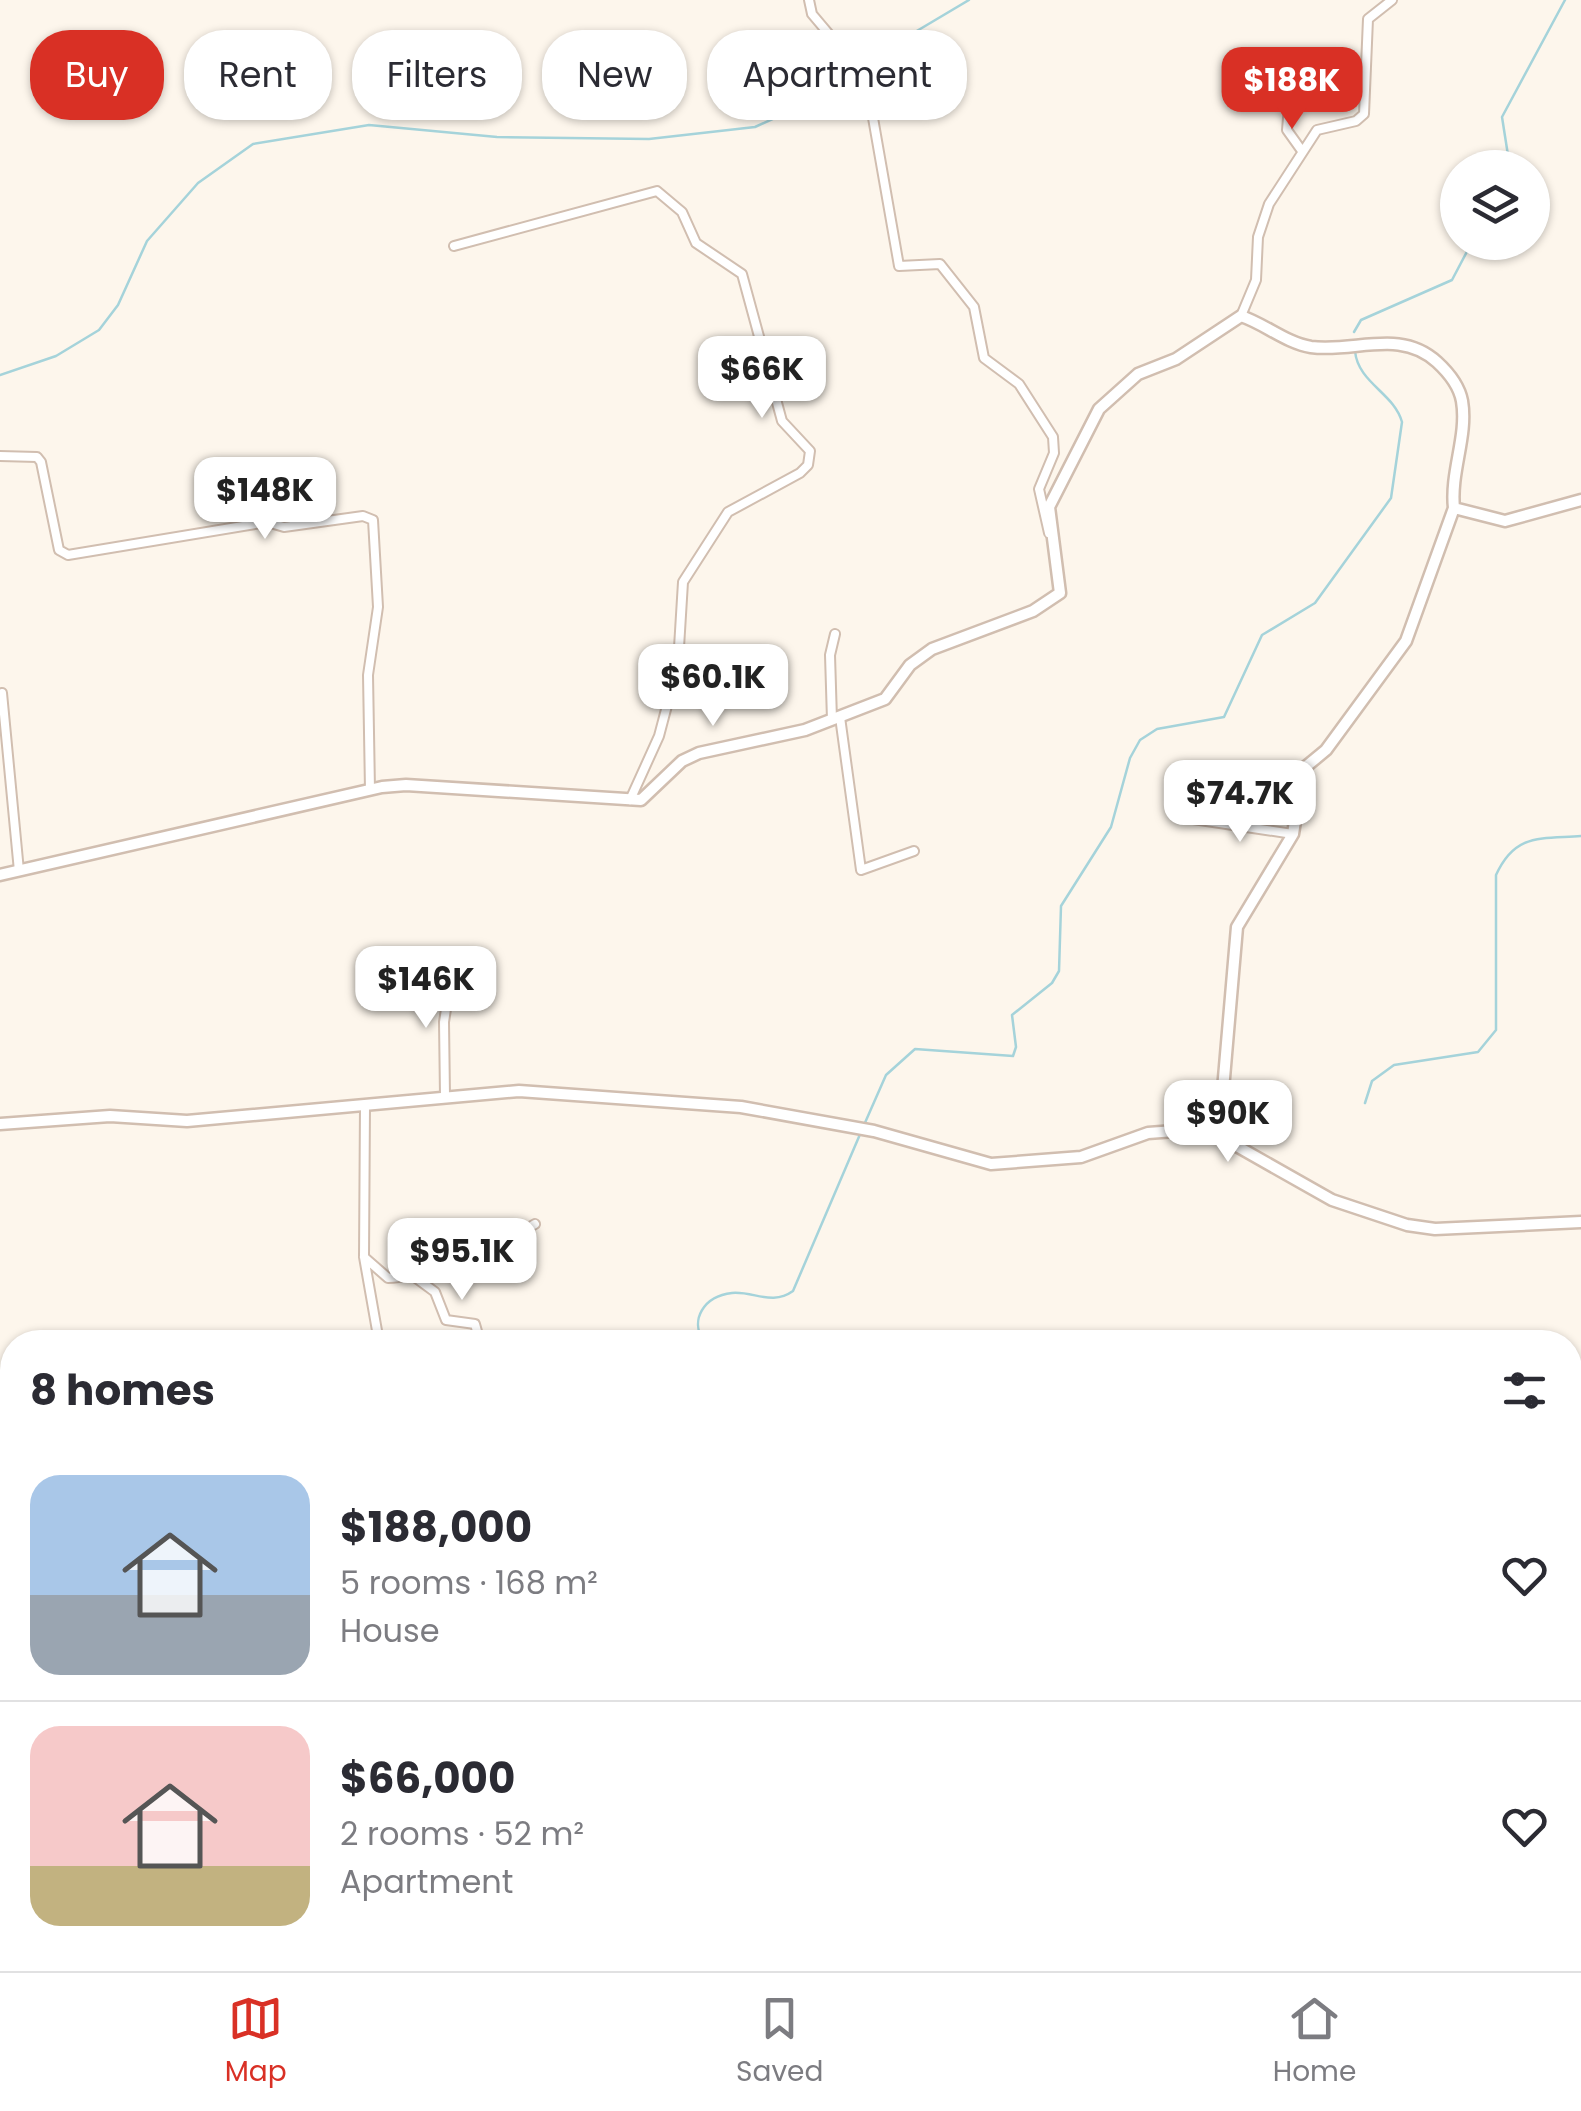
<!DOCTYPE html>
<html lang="en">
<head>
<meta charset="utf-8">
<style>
  :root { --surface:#fff; --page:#f2f2f3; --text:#2b2b33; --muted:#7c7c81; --line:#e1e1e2; --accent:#d93025 }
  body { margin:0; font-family:Poppins,sans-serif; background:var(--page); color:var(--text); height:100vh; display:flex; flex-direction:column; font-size:38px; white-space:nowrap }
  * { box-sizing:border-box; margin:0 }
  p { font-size:32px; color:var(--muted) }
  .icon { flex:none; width:55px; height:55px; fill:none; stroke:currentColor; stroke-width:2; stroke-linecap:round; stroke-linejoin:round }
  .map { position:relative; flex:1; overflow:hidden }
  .side { position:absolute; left:0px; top:1330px; width:1582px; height:642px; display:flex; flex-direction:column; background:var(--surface); border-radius:40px 40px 0 0; box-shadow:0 2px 8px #0004 }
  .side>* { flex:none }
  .top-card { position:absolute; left:30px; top:30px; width:1000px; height:90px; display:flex; gap:20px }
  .tools { position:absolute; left:1440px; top:150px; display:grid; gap:20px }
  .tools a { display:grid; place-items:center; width:110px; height:110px; border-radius:50%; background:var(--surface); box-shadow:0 2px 8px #0004; font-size:50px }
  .price { position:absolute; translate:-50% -85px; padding:0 22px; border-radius:20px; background:#fff; color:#222; font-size:32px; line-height:65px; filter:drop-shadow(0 2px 5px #0008) }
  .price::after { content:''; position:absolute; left:50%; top:60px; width:30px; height:22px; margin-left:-15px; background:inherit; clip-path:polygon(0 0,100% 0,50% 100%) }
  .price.active { background:var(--accent); color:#fff }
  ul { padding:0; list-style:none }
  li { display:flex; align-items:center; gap:30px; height:250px; padding:0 30px }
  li+li { border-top:2px solid var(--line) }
  li span { display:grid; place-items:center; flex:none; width:280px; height:200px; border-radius:30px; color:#555 }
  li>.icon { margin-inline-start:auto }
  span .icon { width:120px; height:120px; fill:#fffc; stroke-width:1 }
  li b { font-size:42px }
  h2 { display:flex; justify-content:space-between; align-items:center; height:120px; padding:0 30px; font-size:42px }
  .chip { padding:0 35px; border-radius:40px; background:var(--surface); box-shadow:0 2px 8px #0004; font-size:35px; line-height:90px }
  .chip.active { background:var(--accent); color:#fff }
  .tab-bar { display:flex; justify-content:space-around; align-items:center; height:140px; border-top:2px solid var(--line); background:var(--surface); font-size:28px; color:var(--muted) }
  .tab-bar a { display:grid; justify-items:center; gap:5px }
  .tab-bar .active { color:var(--accent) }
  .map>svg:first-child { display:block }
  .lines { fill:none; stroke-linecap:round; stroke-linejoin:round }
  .stream { stroke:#a5d3da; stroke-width:2.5 }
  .minor-casing { stroke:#d1beb0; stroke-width:12 }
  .tertiary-casing { stroke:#d1beb0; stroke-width:15 }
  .primary-casing { stroke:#dad1cd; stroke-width:18 }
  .minor { stroke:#fff; stroke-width:8 }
  .tertiary { stroke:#fff; stroke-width:10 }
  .primary { stroke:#fbd9a5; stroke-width:12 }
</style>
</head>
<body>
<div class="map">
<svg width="1581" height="1971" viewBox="0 0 1581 1971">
  <rect width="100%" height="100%" fill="#fdf6ec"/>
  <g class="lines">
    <path class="stream" d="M1510,168L1502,117L1565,0
      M1354,332L1361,320L1452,280L1472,242
      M0,375L56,356L99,330L118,305L147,241L198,183L253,144L369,125L497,137L649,139L755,127L845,86L873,57L969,0
      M1365,1103L1372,1081L1394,1065L1478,1052L1496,1030V875C1515,833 1540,839 1581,836
      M864,1125L886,1075L915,1049L1013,1056L1016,1047L1012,1015L1052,983L1059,971L1061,906L1111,827L1130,758L1140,740L1157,729L1224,717L1262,635L1315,603L1391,498L1402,422C1394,393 1358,383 1355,351
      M704,1342C689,1320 704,1296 732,1293C754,1291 772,1306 793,1291L861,1132
      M0,1783L12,1790"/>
    <g class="minor-casing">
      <path id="minor" d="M809,0L812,14L866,78L899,266L940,264L974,307L984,358L1019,384L1053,437L1054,453L1039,489L1049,533
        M1293,57L1287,130L1302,151
        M454,246L657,191L682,212L696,243L742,274L782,421L810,451L808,465L800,473L728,512L683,582L678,664L659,736L630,800
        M1241,316L1256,280L1258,237L1269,204L1317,130L1356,121L1364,114L1368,19L1392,0
        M0,456L37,457L41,462L59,550L68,555L267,522L284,527L363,516L373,520L378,607L368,675L370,790
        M2,693L19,871
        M840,717L861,870L914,851
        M832,720L830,655L835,634
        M1193,819L1293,834
        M445,1096L444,1022L452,970
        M365,1105L364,1257L379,1342
        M364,1257L388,1278C411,1278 426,1266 447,1259C482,1246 501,1245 535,1224
        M412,1275L435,1292L446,1320L475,1324L480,1342
        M505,1960L507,1967
        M607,1960L612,1971
        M843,1960L845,1971"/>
    </g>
    <g class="tertiary-casing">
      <path id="tertiary" d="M0,875L382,787L406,785L641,800L682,761L699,753L805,730L885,699L910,665L932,649L1033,611L1060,593L1049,507L1099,409L1138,374L1176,359L1241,316C1265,324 1286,343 1311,347C1355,353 1400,328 1437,362C1449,373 1459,385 1462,401C1468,436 1450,472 1454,508
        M0,1124L110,1116L187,1121L519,1091L741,1107L874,1131L991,1164L1081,1157L1148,1133L1188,1130L1219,1136L1332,1200L1407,1225L1435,1229L1581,1222
        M1219,1136L1237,927L1293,834L1303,769L1326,750L1406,641L1454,508L1505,521L1581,500"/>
    </g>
    <g class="primary-casing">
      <path id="primary" d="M1570,1918L1581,1914
        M1431,1971L1460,1960"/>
    </g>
    <use href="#minor" class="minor"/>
    <use href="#tertiary" class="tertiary"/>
    <use href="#primary" class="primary"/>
  </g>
</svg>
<div class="tools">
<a><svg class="icon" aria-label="layers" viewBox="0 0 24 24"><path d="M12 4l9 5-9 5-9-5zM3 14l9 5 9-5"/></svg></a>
</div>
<b class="price active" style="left:1292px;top:132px">$188K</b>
<b class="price" style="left:762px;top:421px">$66K</b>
<b class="price" style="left:265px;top:542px">$148K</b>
<b class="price" style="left:713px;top:729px">$60.1K</b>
<b class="price" style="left:1240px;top:845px">$74.7K</b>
<b class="price" style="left:426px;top:1031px">$146K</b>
<b class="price" style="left:1228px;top:1165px">$90K</b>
<b class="price" style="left:462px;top:1303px">$95.1K</b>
<div class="top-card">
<a class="chip active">Buy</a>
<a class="chip">Rent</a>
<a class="chip">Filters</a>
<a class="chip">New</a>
<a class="chip">Apartment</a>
</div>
<section class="side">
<h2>8 homes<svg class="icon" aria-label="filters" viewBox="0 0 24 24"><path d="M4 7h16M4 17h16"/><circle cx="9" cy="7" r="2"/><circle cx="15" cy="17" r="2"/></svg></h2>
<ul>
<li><span style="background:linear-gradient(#a9c7e8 60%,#9aa5b1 0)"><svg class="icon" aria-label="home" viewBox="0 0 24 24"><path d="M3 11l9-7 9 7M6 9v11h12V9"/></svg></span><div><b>$188,000</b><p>5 rooms · 168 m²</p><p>House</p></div><svg class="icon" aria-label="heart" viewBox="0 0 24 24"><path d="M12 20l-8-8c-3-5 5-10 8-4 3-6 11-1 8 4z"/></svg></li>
<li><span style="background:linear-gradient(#f6c9c9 70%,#c2b280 0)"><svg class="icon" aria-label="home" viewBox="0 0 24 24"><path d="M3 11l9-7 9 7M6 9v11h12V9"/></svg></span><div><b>$66,000</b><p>2 rooms · 52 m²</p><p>Apartment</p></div><svg class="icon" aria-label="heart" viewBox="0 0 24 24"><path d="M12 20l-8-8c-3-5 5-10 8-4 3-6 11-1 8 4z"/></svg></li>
</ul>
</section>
</div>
<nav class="tab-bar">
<a class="active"><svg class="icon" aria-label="map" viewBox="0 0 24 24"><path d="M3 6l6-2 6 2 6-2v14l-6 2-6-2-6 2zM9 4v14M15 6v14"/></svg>Map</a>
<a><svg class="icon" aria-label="saved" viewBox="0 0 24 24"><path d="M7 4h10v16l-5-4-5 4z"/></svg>Saved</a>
<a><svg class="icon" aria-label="home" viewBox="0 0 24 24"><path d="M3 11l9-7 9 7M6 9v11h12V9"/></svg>Home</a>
</nav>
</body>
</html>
